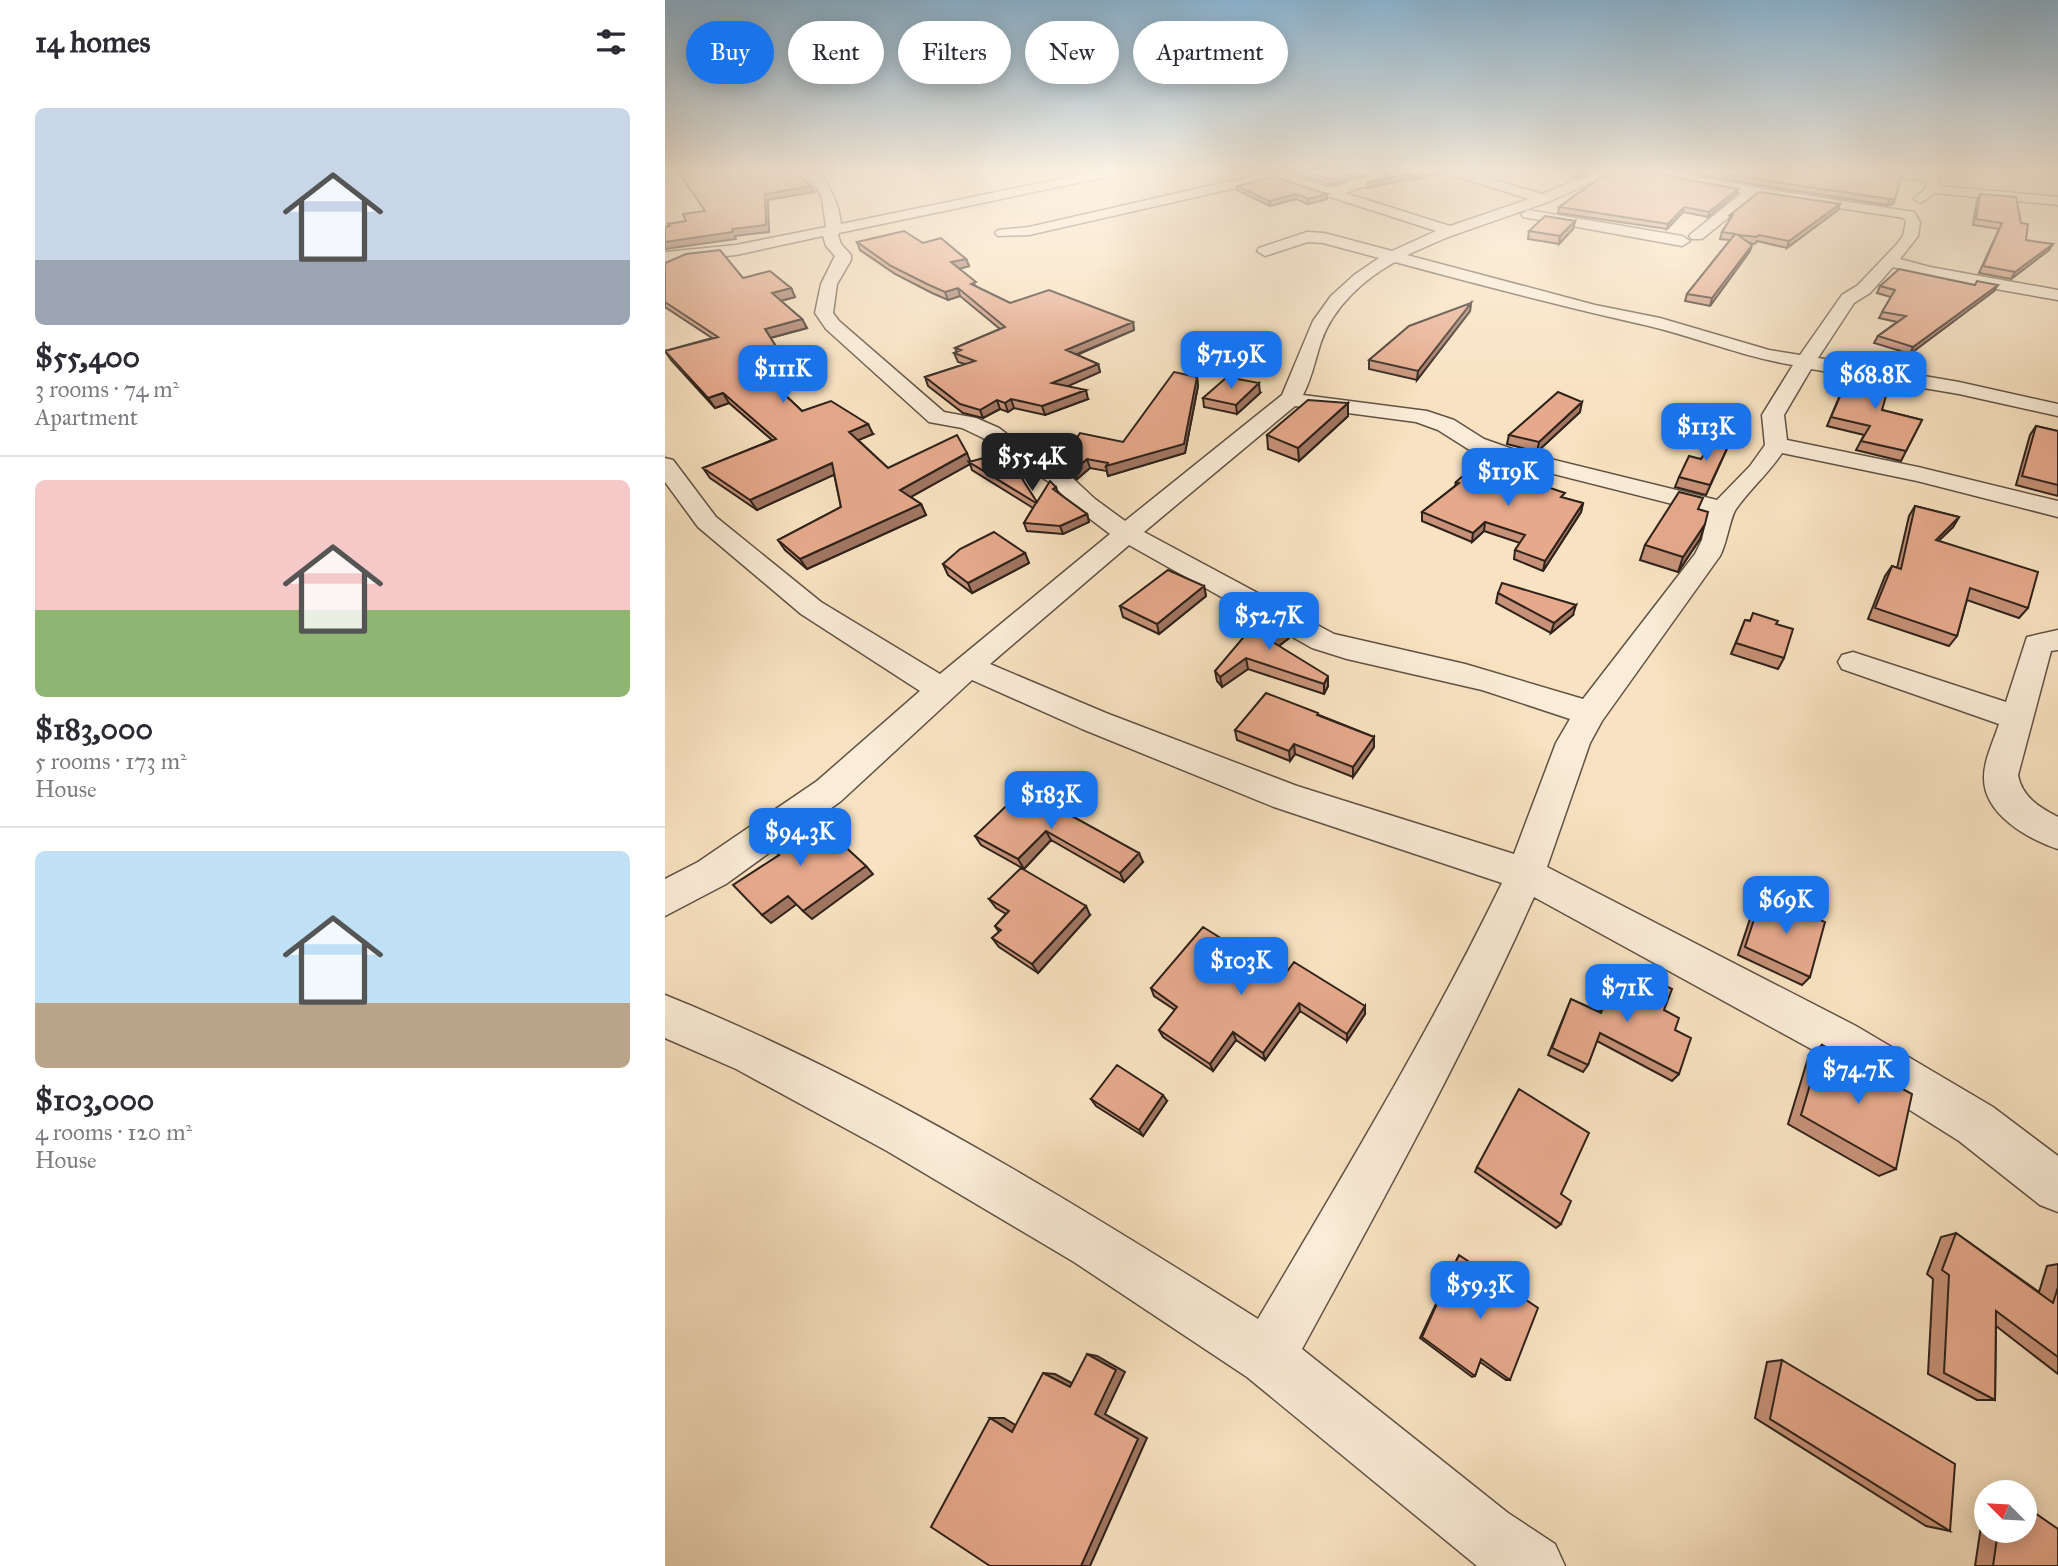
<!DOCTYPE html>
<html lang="en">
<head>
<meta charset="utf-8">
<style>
  :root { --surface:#fff; --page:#f7f7f7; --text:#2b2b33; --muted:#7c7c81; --line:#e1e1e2; --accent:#1a73e8 }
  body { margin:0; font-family:"IM FELL Great Primer",serif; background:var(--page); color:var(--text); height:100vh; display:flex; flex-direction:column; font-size:26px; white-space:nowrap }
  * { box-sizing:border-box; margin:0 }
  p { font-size:23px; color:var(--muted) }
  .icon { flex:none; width:38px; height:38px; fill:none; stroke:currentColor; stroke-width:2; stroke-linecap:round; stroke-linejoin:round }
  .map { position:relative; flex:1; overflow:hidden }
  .panel { display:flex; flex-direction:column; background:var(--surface); width:665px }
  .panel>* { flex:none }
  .hud { position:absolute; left:21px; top:21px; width:665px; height:63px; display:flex; gap:14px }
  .needle { width:46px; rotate:294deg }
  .tools { position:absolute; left:1309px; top:1480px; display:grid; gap:14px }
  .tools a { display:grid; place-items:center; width:63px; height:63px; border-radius:50%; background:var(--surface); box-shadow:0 4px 18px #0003; font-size:35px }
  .price { position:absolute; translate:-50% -60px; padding:0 16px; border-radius:14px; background:var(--accent); color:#fff; font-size:23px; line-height:46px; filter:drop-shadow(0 2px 4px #0008) }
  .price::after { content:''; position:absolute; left:50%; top:42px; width:21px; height:16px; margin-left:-10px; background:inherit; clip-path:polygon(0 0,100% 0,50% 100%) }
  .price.on { background:#222; color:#fff }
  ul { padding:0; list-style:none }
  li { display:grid; align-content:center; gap:14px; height:371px; padding:0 35px }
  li+li { border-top:2px solid var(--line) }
  li span { display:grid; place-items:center; height:217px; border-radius:10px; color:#555 }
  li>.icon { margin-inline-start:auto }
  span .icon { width:126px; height:126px; fill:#fffc; stroke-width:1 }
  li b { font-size:30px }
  h2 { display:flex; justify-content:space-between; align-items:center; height:84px; padding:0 35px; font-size:30px }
  .pill { padding:0 24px; border-radius:32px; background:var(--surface); box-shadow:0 4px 18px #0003; font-size:24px; line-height:63px }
  .pill.on { background:var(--accent); color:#fff }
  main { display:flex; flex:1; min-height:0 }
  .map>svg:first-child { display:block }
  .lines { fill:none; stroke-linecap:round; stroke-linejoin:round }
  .minor-casing { stroke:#605244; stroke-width:3 }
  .minor { fill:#faecd7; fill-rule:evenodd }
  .wall { fill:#c69178; stroke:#2e221a; stroke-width:2 }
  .shaded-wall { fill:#a17662; stroke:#2e221a; stroke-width:2 }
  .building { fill:#e6a98c; stroke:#2e221a; stroke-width:2 }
</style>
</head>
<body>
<main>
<section class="panel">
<h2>14 homes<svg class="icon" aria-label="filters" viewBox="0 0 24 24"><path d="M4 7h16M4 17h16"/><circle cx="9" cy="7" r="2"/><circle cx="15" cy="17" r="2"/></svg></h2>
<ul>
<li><span style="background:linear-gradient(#c9d6e8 70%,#9aa5b1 0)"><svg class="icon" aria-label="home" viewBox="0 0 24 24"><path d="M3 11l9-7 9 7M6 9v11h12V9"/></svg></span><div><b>$55,400</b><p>3 rooms · 74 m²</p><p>Apartment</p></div></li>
<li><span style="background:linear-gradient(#f6c9c9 60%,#8fb573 0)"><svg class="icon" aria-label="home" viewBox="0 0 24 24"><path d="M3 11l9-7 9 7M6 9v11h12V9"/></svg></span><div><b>$183,000</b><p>5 rooms · 173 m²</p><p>House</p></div></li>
<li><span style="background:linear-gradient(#bfe0f5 70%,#b9a48a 0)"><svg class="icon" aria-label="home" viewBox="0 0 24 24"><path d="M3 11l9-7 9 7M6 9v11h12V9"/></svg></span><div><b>$103,000</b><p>4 rooms · 120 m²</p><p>House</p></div></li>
</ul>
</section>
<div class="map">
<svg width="1393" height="1566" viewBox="0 0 1393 1566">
  <rect width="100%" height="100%" fill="#f8e2c1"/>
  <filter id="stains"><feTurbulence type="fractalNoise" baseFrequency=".00286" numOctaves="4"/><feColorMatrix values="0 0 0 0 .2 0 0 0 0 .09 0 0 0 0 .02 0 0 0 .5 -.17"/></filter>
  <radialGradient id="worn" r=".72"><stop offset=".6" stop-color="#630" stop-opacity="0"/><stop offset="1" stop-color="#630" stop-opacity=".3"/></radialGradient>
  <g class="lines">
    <g class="minor-casing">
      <path id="minor" d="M142,171H154C165,188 174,203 176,224L433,171H456L450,175L174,233L173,235L176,244L186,255V260L172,284L168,313L174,321L279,412L311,418L334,428L360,448L402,473L430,499L460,521L617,395L648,321L666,296L689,275L714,258L658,243L643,242L600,256L592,251L594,248L642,232L659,233L727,251L771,231L610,179L364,235L333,236L330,233L333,230L364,227L596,174L592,171H610L666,188L709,174H719V180L680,193L785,226L864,199L783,174L782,171H800L877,194L934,171H952L883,202L783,237L742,255L930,305L995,318L1104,350L1135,355L1177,295L1193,285L1232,244L1238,236L1241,222L1239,218L1091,195L1037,239H1027L1024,236L1027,233L1077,193L987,175L981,171H1005L1088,187L1249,212L1255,222L1253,236L1235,259L1265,267L1393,290V300L1263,277L1228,267L1205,293L1189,303L1153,358L1294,382L1393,404V416L1294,394L1146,369L1119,415L1122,440L1253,467L1393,501V517L1252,481L1117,453C1103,474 1084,490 1071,509C1065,518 1062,543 1055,556L937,721L925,743L882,867L1191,1026L1328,1107L1393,1156V1212L1375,1205L1294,1141L1159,1056L869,897C800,1052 718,1200 637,1349L843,1513L890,1544L900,1566H812L582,1377L409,1262L222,1151L71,1069L0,1038V995C209,1079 403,1199 593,1319C678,1175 764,1033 837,883L609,807L417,729L307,680L176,801L61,884L0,916V879L33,862L152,781L255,691L136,614L33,527L0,482V458L8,460L51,517L156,602L275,674L445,534L412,509L386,483L344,458L318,438L297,428L264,422L161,329L150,313L156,284L170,256L161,246L158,236L71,255L0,262V252L71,245L161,227L157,198ZM730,262C815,285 899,307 984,326C1033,338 1079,357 1128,365L1097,415L1100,445L1085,466L1052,500L853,451L819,439L789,420L762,411L638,395C647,378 650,360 656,342C668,307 699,279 730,262ZM630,406L751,422L773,430L803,449L837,461L1043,513L1037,540L1030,554L918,699L800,664L669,634L479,532ZM464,545L647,648L682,659L817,690L905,719L891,743L849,854L632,786L441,713L325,664Z
        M1218,171H1242L1274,177V186L1393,197V205L1270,193L1256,203L1249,199L1261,188L1262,182L1219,174Z
        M863,210L1017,236L1025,241L1017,246L858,217L856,214Z
        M1393,630V650L1386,651L1353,775C1357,797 1374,807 1393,817V849C1363,839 1318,814 1319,777C1319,760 1329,740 1334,724L1177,669L1173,662L1177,655L1188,652L1341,702L1362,637Z"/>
    </g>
    <use href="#minor" class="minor"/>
  </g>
  <path class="wall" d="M622,171H781L780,172L748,180L743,179L702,188L721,177V172L709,171L666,185Z
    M909,171H928L909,178L906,177L907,172Z
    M953,171L988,173L1071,194L1043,217L1018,212L1002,229L893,213L894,207Z
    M1017,171H1220L1230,199L1228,204L1222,205L1088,184Z
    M572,186L662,199L643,204L631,199L605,206L572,190Z
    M1315,194L1356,223L1361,240L1384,250L1346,279L1314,273L1334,229L1308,225L1312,200Z
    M1173,210L1122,248L1092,241L1090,244L1085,243V251L1045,306L1020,301L1022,294L1065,240L1055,239L1057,232L1064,221L1065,215Z
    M910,221L908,229L894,244L863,239L864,231Z
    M192,242L258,243L301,259L304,266L294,269L312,287L345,303L468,322L469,330L412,355L433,364L435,372L402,386L423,399L380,415L349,408L343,412L335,409L318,418L298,413L263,386L260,377L300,364L293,362L289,353L292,352L290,348L335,329L295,296L283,300L267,293L230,274L195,250Z
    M0,263L126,288L130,297L116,301L137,319L142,328L105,338L123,367L115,369L122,397L137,411L208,434L193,440L223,468L305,461L372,502L391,487L393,493L422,514L424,522L398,534L362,531L359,523L368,508L307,470L305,464L246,497L256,504L261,515L142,569L120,550L113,540L176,507L169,474L92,510L45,478L38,468L107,440L64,403L50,408L6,360L0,351L47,338L0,307Z
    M1215,286L1329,291L1245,354L1209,343L1213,336L1232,322L1214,318L1226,297L1212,293Z
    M806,303L805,311L752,380L704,369V360Z
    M1218,361L1229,363L1227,368L1216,366Z
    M532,377L533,386L520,453L443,476L442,471L425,468L412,479L400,469L398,460L458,442Z
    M1180,383L1217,410L1257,420L1236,461L1191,450L1199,435L1162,426Z
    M595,393L572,414L539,407L538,398Z
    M683,403V416L634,461L603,449L602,435Z
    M915,412L872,452L842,444L844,435Z
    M1371,426L1393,431V496L1351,485L1365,435Z
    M1061,451L1041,495L1010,487L1014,477L1036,459Z
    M791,482L899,498L918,503L916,512L878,571L849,559L850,550L855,543L819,531L807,542L757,521V512L790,486Z
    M1250,506L1294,517L1288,527L1273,541L1363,608L1354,618L1302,600L1292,636L1284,646L1203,619L1220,576L1227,566L1232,568L1244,516Z
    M1034,510L1035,539L1013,572L975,560L980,545Z
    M360,553L364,563L307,593L283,575L278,564Z
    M539,586L541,596L494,634L458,617L455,606Z
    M833,593L908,615L886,633L831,603Z
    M1080,620L1111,624L1119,658L1113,669L1066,654Z
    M623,628L624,638L614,646L663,686L659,694L583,669L557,687L552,681L550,671Z
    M654,715L709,737V747L688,777L630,754L625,761L572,740L570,730Z
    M403,814L478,862L459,882L386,840L359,869L316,845L310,836Z
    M1097,895L1145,977L1137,985L1073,955L1090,904Z
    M324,899L425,915L373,973L334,947L327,938L334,932L330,926L341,914L331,908Z
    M591,960L621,973L700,1014L682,1041L635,1011L600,1060L571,1040L548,1071L498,1037L494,1030L510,1010L489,996L486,988Z
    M972,971L999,1010L1010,1030L1014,1074L1007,1081L932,1041L923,1065L918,1072L883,1055L906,999L935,1012L951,977L965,984Z
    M1157,1045L1231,1169L1214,1176L1123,1124L1144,1055Z
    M426,1099L502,1101L478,1136L431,1106Z
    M812,1167L896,1224L891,1228L810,1172Z
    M1291,1233L1374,1292L1382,1266L1393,1264V1374L1331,1326L1330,1400H1312L1263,1374L1268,1279L1262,1274L1276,1237Z
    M792,1259L845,1380H841L815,1362L810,1376L807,1377L755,1338Z
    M1117,1360L1285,1531L1261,1526L1090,1418L1102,1362Z
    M1322,1489L1339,1491L1341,1493H1321Z
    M1321,1493V1531H1360L1393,1566H1310Z"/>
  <path class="shaded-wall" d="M696,171H709L666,185V180Z
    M767,171H781L780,172L748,180V175Z
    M916,171H928L909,178L910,173Z
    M743,174V179L702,188V183Z
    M146,186L149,192L103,200L104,232L70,236L71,239L0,249V242L67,229L100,194Z
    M1073,189L1071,194L1043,217L1044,212Z
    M631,194V199L605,206L604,201Z
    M662,194V199L643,204V199Z
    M1225,199H1230L1228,204L1222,205Z
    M1175,204L1173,210L1122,248L1124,241Z
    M1019,207L1018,212L1002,229L1003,224Z
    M910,221L908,229L894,244L895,236Z
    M1388,244L1384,250L1346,279L1350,272Z
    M1087,245L1085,251L1045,306L1047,298Z
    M301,259L304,266L289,270L286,262Z
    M1333,285L1329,291L1245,354L1248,347Z
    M126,288L130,297L111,302L107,293Z
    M293,288L295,296L283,300L280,292Z
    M806,303L805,311L752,380L753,371Z
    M137,319L142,328L105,338L100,329Z
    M468,322L469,330L403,358L401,350Z
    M118,357L123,367L115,369L123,403L118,393L109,359Z
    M433,364L435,372L390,392L387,383Z
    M532,377L533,386L520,453L443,476L441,466Z
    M594,383L595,393L572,414L571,405Z
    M421,390L423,399L380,415L377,406Z
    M58,393L64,403L50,408L43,398Z
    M346,399L349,408L343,412L340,403Z
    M332,400L335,409L318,418L315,410Z
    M917,402L915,412L872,452L874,442Z
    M683,403V416L634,461L633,448Z
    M203,424L208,434L189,442L184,432Z
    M302,453L306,463L304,462L305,464L240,500L235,490Z
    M422,459L425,468L412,479L409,470Z
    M167,463L173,473L92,510L85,500Z
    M918,503L916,512L878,571L880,561Z
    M256,504L261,515L142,569L135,559Z
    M422,514L424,522L398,534L395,526Z
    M1294,517L1288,527L1264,550L1271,540Z
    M820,522L819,531L807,542L808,533Z
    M1040,524L1035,539L1013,572L1018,557Z
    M360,553L364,563L307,593L303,583Z
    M539,586L541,596L494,634L492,624Z
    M911,605L908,615L886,633L889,623Z
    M623,628L624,638L607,651L606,641Z
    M581,658L583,669L557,687L555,677Z
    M663,676V686L659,694V684Z
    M709,737V747L688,777V767Z
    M629,744L630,754L625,761L624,751Z
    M381,831L386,840L359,869L353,859Z
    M474,853L478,862L459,882L455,873Z
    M201,866L208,874L147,919L138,911Z
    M123,896L132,904L106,923L97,915Z
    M421,906L425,915L373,973L367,964Z
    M634,1003L635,1011L600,1060L598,1053Z
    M700,1006V1014L682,1041V1034Z
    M568,1032L571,1040L548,1071L545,1064Z
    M498,1095L502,1101L478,1136L474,1130Z
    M422,1354L432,1356L460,1372L440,1414L482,1438L425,1566H416L430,1414Z
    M378,1373L390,1374L416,1388L405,1387Z
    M325,1418H339L360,1431L347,1432Z"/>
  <path class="building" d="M13,171H128L146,186L100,194L101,225L67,229L68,232L0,242V227L5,226L3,224L21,221L18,214L40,211Z
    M637,171H696L666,180Z
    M721,171H767L748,175L743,174L702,183L721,177Z
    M953,171H985L988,173L1073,189L1044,212L1019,207L1003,224L894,207L933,179Z
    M1044,171H1220L1237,175L1230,199H1225L1090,179Z
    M609,177L662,194L643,199L631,194L604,201L572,186Z
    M1094,192L1175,204L1124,241L1094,235L1092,237L1073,235L1087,245L1047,298L1022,294L1070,234L1057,232L1068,215H1065Z
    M1315,194L1351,197L1356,223L1363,224L1361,240L1388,244L1350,272L1318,266L1337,223L1311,219Z
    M880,216L910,221L895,236L864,231Z
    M239,231L258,243L276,238L301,259L286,262L311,282L306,284L345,303L384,290L468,322L401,350L433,364L387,383L421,390L377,406L346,399L340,403L332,400L315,410L295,404L260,377L310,361L289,353L296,350L290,348L340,327L293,288L280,292L264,285L226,266L192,242Z
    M55,250L78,278L105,271L126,288L107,293L137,319L100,329L118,357L109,359L118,393L137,411L166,401L203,424L184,432L223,468L292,435L302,453L235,490L256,504L135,559L113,540L176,507L167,463L85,500L38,468L111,439L58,393L43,398L0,351L53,337L0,302V263L21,254Z
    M1234,269L1310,285L1312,281L1333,285L1248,347L1213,336L1241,316L1217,312L1230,290L1215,286Z
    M806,303L753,371L704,360L744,326Z
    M1233,351L1229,363L1218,361Z
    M1201,371L1227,375L1217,410L1257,420L1241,451L1196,441L1205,426L1166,417L1185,373L1194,375Z
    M509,372L532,377L519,444L441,466L443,463L422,459L409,470L398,460L415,433L458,442Z
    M562,377L594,383L571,405L538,398Z
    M893,392L917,402L874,442L844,435Z
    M643,400L683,403L633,448L602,435Z
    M1371,426L1393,431V485L1357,476Z
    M1052,434L1065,442L1045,485L1014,477L1024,456L1036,459Z
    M340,452L372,502L385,481L391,487L388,489L422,514L395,526L359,523L371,503L304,462Z
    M812,463L900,493L896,497L918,503L880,561L850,550L860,535L820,522L808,533L757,512L794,483L791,482Z
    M1014,492L1038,498L1033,509L1043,512L1040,524L1018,557L980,545Z
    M1250,506L1294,517L1271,540L1373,572L1363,608L1305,588L1292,636L1210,608L1227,566L1236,569Z
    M329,532L360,553L303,583L278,564L295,549Z
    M503,570L539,586L492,624L455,606Z
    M837,583L911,605L889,623L833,593Z
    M1088,613L1113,621L1111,624L1128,629L1119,658L1071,643L1080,620L1085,621Z
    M598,614L623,628L606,641L663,676L659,684L581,658L555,677L550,671Z
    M601,693L653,713L652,715L709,737L688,767L629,744L624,751L570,730Z
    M361,787L400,806L396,810L474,853L455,873L381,831L353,859L310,836Z
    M146,815L201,866L138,911L123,896L97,915L68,885L114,855L102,844Z
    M356,868L421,906L367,964L327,938L336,930L330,926L344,911L324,899Z
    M1097,895L1160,922L1145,977L1080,947Z
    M538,927L591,960L593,957L621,973L629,962L700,1006L682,1034L634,1003L598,1053L568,1032L545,1064L494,1030L512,1007L486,988Z
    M972,971L1007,989L999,1010L1014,1018L1010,1030L1026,1038L1014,1074L935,1033L923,1065L887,1048L906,999L936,1013L951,977L967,984Z
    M1157,1045L1247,1094L1231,1169L1136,1115Z
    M452,1065L498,1095L474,1130L426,1099Z
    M854,1089L924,1133L896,1194L906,1201L896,1224L812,1167Z
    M1291,1233L1388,1303L1393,1287V1357L1331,1311L1330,1400L1279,1373L1284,1275L1277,1270Z
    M794,1255L873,1308L845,1380L816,1359L810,1376L757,1337Z
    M422,1354L451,1370L430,1414L473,1439L416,1566H325L266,1527L325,1418L347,1432L378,1373L405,1387Z
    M1117,1360L1290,1464L1285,1531L1105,1419Z
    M1360,1506L1393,1529V1566H1328L1333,1531H1360Z"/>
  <linearGradient id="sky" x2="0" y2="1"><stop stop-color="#8bb7d6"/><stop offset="0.44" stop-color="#fcf2e3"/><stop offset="1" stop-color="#fcf2e3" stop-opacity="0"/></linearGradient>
  <rect width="1393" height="390" fill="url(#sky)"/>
  <rect width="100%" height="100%" filter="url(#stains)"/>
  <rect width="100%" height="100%" fill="url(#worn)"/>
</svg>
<div class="tools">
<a><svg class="needle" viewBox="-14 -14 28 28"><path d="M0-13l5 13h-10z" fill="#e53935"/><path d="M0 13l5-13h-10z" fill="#7c7c81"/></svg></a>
</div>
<b class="price" style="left:566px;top:391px">$71.9K</b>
<b class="price" style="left:118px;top:405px">$111K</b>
<b class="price" style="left:1210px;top:411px">$68.8K</b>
<b class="price" style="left:1041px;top:463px">$113K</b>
<b class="price on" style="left:367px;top:493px">$55.4K</b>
<b class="price" style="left:843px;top:508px">$119K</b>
<b class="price" style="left:604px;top:652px">$52.7K</b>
<b class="price" style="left:386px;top:831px">$183K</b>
<b class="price" style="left:135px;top:868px">$94.3K</b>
<b class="price" style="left:1121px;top:936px">$69K</b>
<b class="price" style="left:576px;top:997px">$103K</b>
<b class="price" style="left:962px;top:1024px">$71K</b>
<b class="price" style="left:1193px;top:1106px">$74.7K</b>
<b class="price" style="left:815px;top:1321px">$59.3K</b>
<div class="hud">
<a class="pill on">Buy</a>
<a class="pill">Rent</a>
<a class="pill">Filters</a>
<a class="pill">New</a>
<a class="pill">Apartment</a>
</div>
</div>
</main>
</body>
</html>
